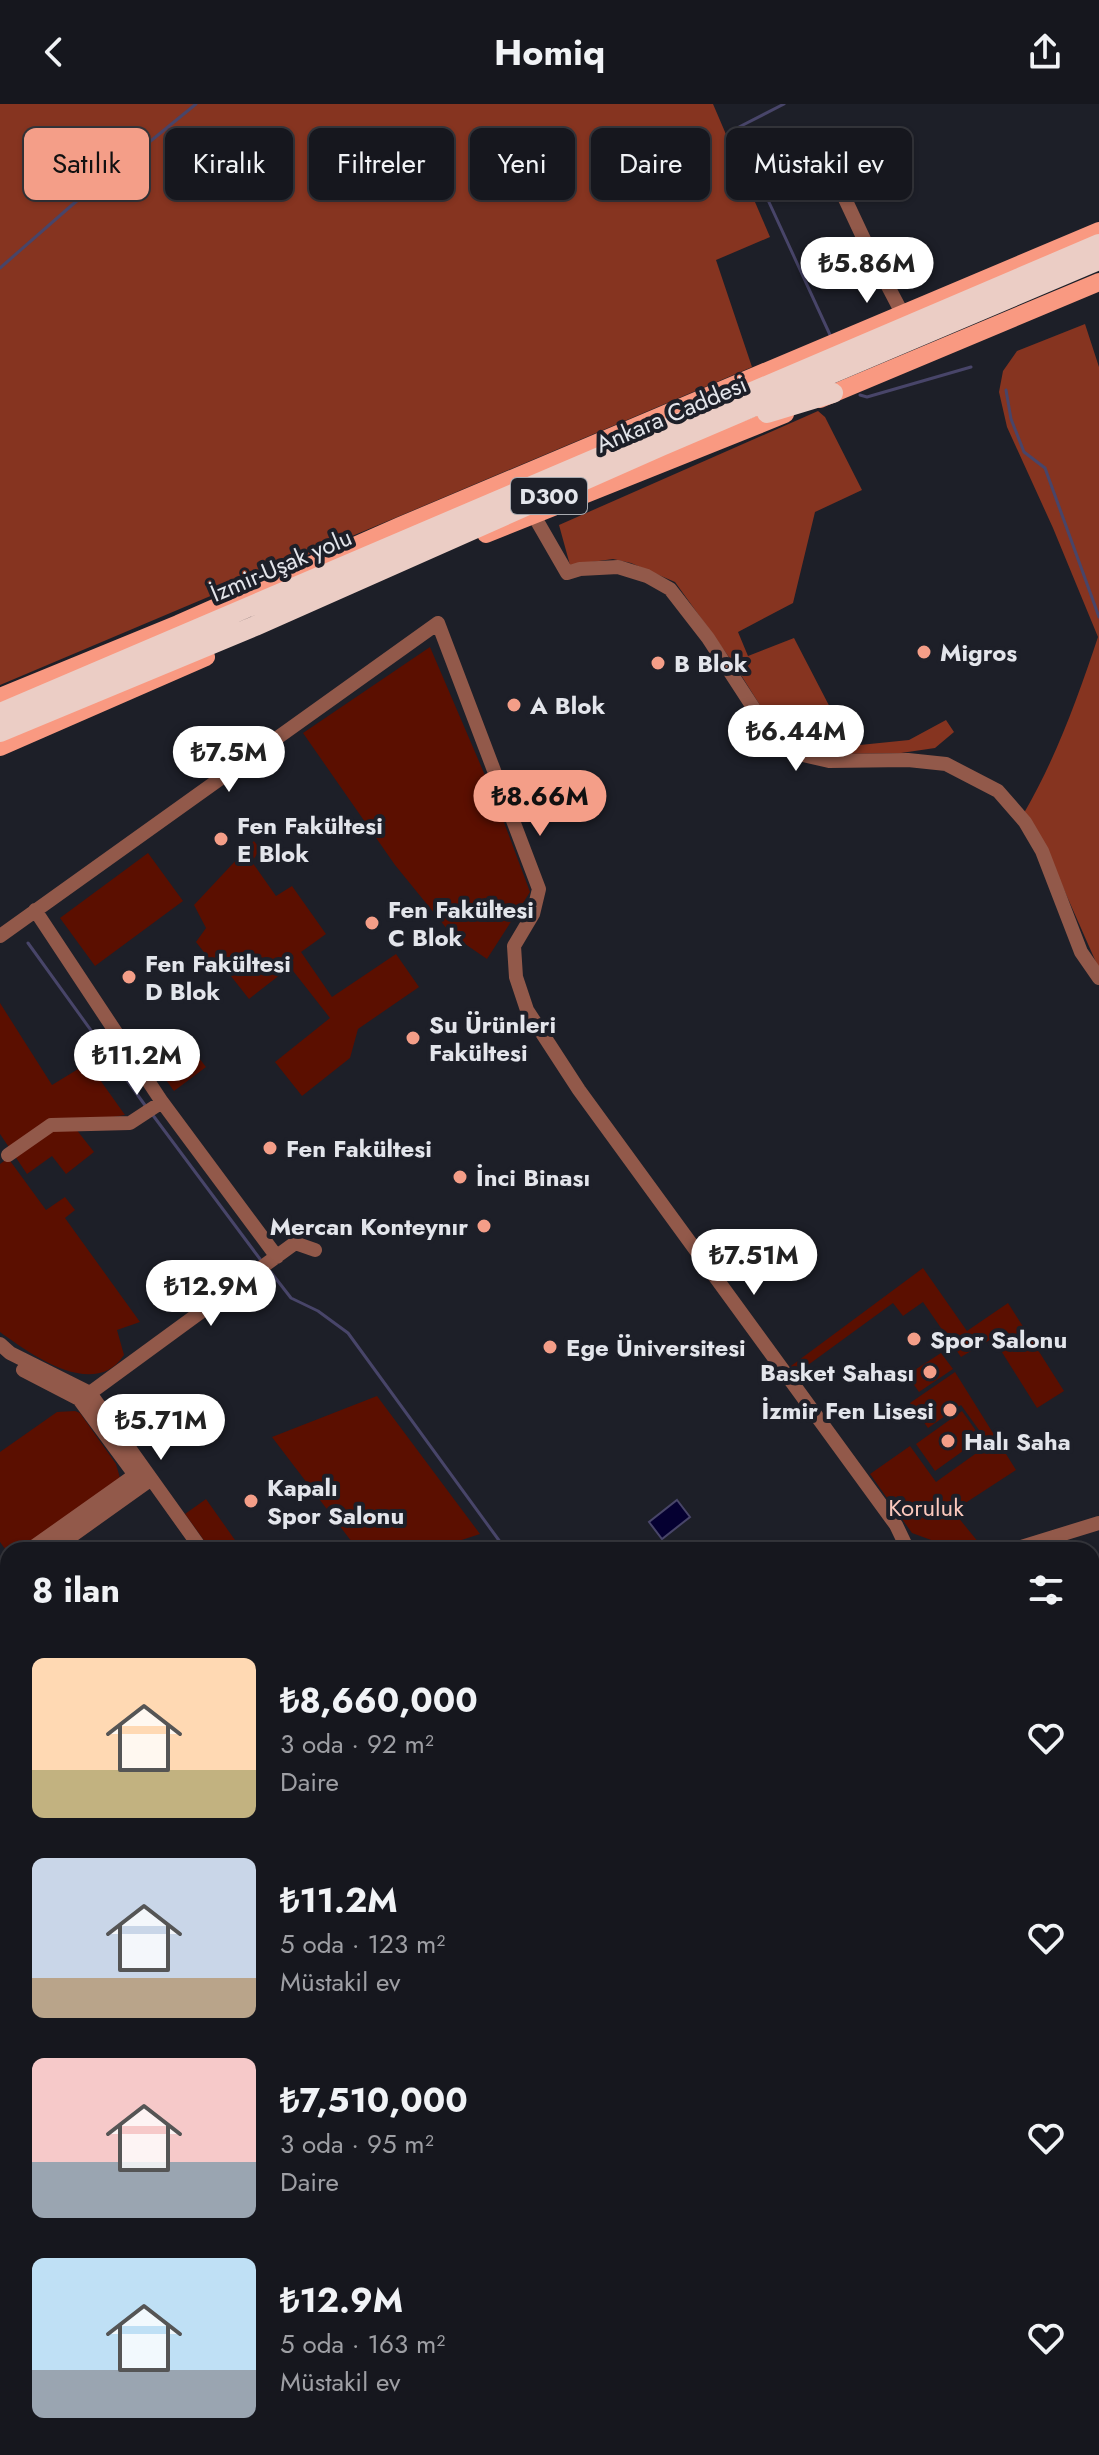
<!DOCTYPE html>
<html lang="tr">
<head>
<meta charset="utf-8">
<style>
  :root { --surface:#16171e; --page:#23242b; --text:#f1f3f6; --muted:#9e9fa4; --line:#35363c; --accent:#f49e88 }
  body { margin:0; font-family:Jost,sans-serif; background:var(--page); color:var(--text); height:100vh; display:flex; flex-direction:column; font-size:30px; white-space:nowrap }
  * { box-sizing:border-box; margin:0 }
  p { font-size:26px; color:var(--muted) }
  .icon { flex:none; width:44px; height:44px; fill:none; stroke:currentColor; stroke-width:2; stroke-linecap:round; stroke-linejoin:round }
  .map { position:relative; flex:1; overflow:hidden }
  .details { position:absolute; left:0px; top:1438px; width:1100px; height:914px; display:flex; flex-direction:column; background:var(--surface); border-radius:24px 24px 0 0; box-shadow:0 2px 6px #0004,0 0 0 2px var(--line) }
  .details>* { flex:none }
  .hud { position:absolute; left:24px; top:24px; width:1052px; height:72px; display:flex; gap:16px }
  .price { position:absolute; translate:-50% -68px; padding:0 18px; border-radius:28px; background:#fff; color:#222; font-size:26px; line-height:52px; filter:drop-shadow(0 2px 4px #0008) }
  .price::after { content:''; position:absolute; left:50%; top:48px; width:24px; height:18px; margin-left:-12px; background:inherit; clip-path:polygon(0 0,100% 0,50% 100%) }
  .price.current { background:var(--accent); color:#111 }
  ul { padding:0; list-style:none }
  li { display:flex; align-items:center; gap:24px; height:200px; padding:0 32px }
  li span { display:grid; place-items:center; flex:none; width:224px; height:160px; border-radius:12px; color:#555 }
  li>.icon { margin-inline-start:auto }
  span .icon { width:96px; height:96px; fill:#fffc; stroke-width:1 }
  li b { font-size:34px }
  h2 { display:flex; justify-content:space-between; align-items:center; height:96px; padding:0 32px; font-size:34px }
  .chip { padding:0 28px; border-radius:12px; background:var(--surface); box-shadow:0 2px 6px #0004,0 0 0 2px var(--line); font-size:28px; line-height:72px }
  .chip.current { background:var(--accent); color:#111 }
  header { display:flex; justify-content:space-between; align-items:center; height:104px; padding:0 32px; background:var(--surface); font-size:36px; font-weight:700 }
  .map>svg:first-child { display:block }
  .green { fill:#5b0f00 }
  .forest { fill:#863420 }
  .water { fill:#050031; stroke:#484569; stroke-width:2 }
  .lines { fill:none; stroke-linecap:round; stroke-linejoin:round }
  .stream { stroke:#484569; stroke-width:3 }
  .minor { stroke:#92594a; stroke-width:14 }
  .major { stroke:#f99981; stroke-width:18 }
  .highway { stroke:#ebcdc5; stroke-width:20 }
  .poi-dot { fill:#f49e88; stroke:#1d1f28; stroke-width:3 }
  .labels { text-anchor:middle; dominant-baseline:central; stroke-width:8; stroke-linejoin:round; paint-order:stroke }
  .shield { fill:#1d1f28; stroke:#a8aab0; stroke-width:2 }
  .shield-label { font-size:22px; font-weight:bold; fill:#e3e5eb }
  .street-label { font-size:24px; fill:#e3e5eb; stroke:#1d1f28 }
  .poi-label { font-size:24px; font-weight:bold; fill:#e3e5eb; stroke:#1d1f28; text-anchor:start }
  .park-label { font-size:24px; fill:#fbc9bd; stroke:#1d1f28 }
</style>
</head>
<body>
<header><svg class="icon" aria-label="back" viewBox="0 0 24 24"><path d="M15 5l-7 7 7 7"/></svg>Homiq<svg class="icon" aria-label="share" viewBox="0 0 24 24"><path d="M12 15V3M7 8l5-5 5 5M5 13v7h14v-7"/></svg></header>
<div class="map">
<svg width="1099" height="2351" viewBox="0 0 1099 2351">
  <rect width="100%" height="100%" fill="#1d1f28"/>
  <path class="green" d="M430,543L496,697L530,788L487,855L452,831L395,761L303,629Z
    M254,737L260,745L252,758L276,792L292,782L326,830L301,848L332,893L396,850L419,883L358,925L350,954L302,992L275,958L330,914L290,863L249,895L227,867L222,871L196,838L206,824L194,801Z
    M148,749L183,797L95,862L60,814Z
    M0,899L52,981L88,959L125,1011L72,1020L94,1048L66,1070L52,1052L27,1070L0,1030Z
    M192,945L206,963L174,987L161,969Z
    M8,1054L46,1106L65,1093L75,1106L65,1114L140,1218L117,1226L124,1251C94,1297 29,1249 0,1228V1060Z
    M923,1164L967,1227L1008,1199L1064,1287L1037,1304L993,1234L961,1253L923,1198L903,1212L893,1199L797,1269L791,1262Z
    M941,1249L953,1265L919,1288L907,1271Z
    M955,1268L1016,1366L953,1407L979,1439L942,1440L912,1429L870,1370L910,1342L936,1378L989,1340L961,1301L928,1324L910,1299Z
    M377,1292L480,1430L431,1446H358L272,1333Z
    M75,1307L80,1309L116,1360L120,1374L19,1446H8V1449L0,1438V1348L57,1308Z
    M962,1307L981,1334L935,1367L916,1340Z
    M206,1395L242,1446H211L185,1410Z
    M8,1497V1630L0,1635V1507Z
    M8,1881V1982L0,1988V1887Z"/>
  <path class="forest" d="M0,0H713L770,133L716,156L752,263L0,581Z
    M1085,220L1099,263V865L1043,738L1024,709C1056,654 1078,593 1098,533L1053,424L1007,323L999,288L1003,267L1017,247Z
    M818,307L825,313L862,386L815,408L793,499L738,528L748,552L794,534L850,642L909,636L946,616L954,628L935,644L901,649L837,650L801,643L780,633L734,560L675,478L631,459L613,455L570,461L559,421Z"/>
  <path class="water" d="M677,1396L690,1413L662,1435L649,1418Z"/>
  <g class="lines">
    <path class="stream" d="M784,0L739,23V33L831,233
      M0,164L72,101L196,0
      M1006,286L1011,315L1024,348L1045,364L1099,513
      M860,291L867,293L971,263
      M28,839L147,1004
      M152,1010L260,1155
      M270,1167L291,1194L318,1207L348,1229L506,1446
      M1092,1747L1099,1741
      M245,2351L255,2344
      M277,2351L280,2344"/>
    <path class="minor" d="M816,33L869,146L902,209
      M533,410L567,469L580,465L618,463L647,472L670,485L708,534L775,637L803,651L829,657L908,656L946,660L998,687L1025,718L1042,747L1081,848L1099,874
      M35,806L162,998L277,1153
      M0,832L438,519L539,785L533,810L514,842L516,873L527,906L579,986L896,1421L908,1446
      M8,1051L51,1021L130,1019L162,998
      M0,1240L10,1249L90,1289L202,1446
      M23,1266L79,1295L138,1375
      M90,1289L295,1139L315,1146
      M29,1446L142,1366
      M52,1446L150,1376
      M1011,1446L1099,1419
      M0,1468L8,1460
      M0,1490L8,1480
      M1092,1767L1099,1762
      M1092,1786L1099,1793
      M1092,1838L1099,1845
      M1092,1948L1099,1941
      M1092,1994L1099,2000
      M1092,2023L1099,2014
      M0,2040L8,2046
      M0,2090L8,2071
      M1092,2101L1099,2093
      M1092,2169L1099,2160
      M1092,2184L1099,2190
      M1092,2235L1099,2228
      M628,2344L635,2351
      M675,2344L682,2351
      M733,2344L739,2351
      M816,2344L824,2351
      M988,2344L996,2351
      M1069,2344L1076,2351
      M567,2351L580,2344
      M589,2351L602,2344
      M756,2351L762,2344
      M833,2351L840,2344
      M905,2351L912,2344
      M950,2351L956,2344
      M1022,2351L1028,2344"/>
    <path class="major" d="M820,295L1099,178
      M486,430L785,310
      M0,593L178,520L400,422L1099,127
      M0,643L206,553"/>
    <path class="highway" d="M767,309L833,289
      M0,609L1099,140
      M0,628L255,522L661,342L1099,156"/>
  </g>
  <g class="poi-dot">
    <circle cx="924" cy="548" r="8"/>
    <circle cx="658" cy="559" r="8"/>
    <circle cx="514" cy="601" r="8"/>
    <circle cx="221" cy="735" r="8"/>
    <circle cx="372" cy="819" r="8"/>
    <circle cx="129" cy="873" r="8"/>
    <circle cx="413" cy="934" r="8"/>
    <circle cx="270" cy="1044" r="8"/>
    <circle cx="460" cy="1073" r="8"/>
    <circle cx="484" cy="1122" r="8"/>
    <circle cx="914" cy="1235" r="8"/>
    <circle cx="550" cy="1243" r="8"/>
    <circle cx="930" cy="1268" r="8"/>
    <circle cx="950" cy="1306" r="8"/>
    <circle cx="948" cy="1337" r="8"/>
    <circle cx="251" cy="1397" r="8"/>
  </g>
  <g class="labels">
    <rect class="shield" x="511" y="374" width="76" height="36" rx="6"/>
    <g class="shield-label">
      <text x="549" y="392">D300</text>
    </g>
    <g class="street-label">
      <text transform="translate(671 310) rotate(-23)">Ankara Caddesi</text>
      <text transform="translate(281 461) rotate(-23)">İzmir-Uşak yolu</text>
    </g>
    <g class="poi-label">
      <text x="940" y="548">Migros</text>
      <text x="674" y="559">B Blok</text>
      <text x="530" y="601">A Blok</text>
      <text x="237" y="721">Fen Fakültesi<tspan x="237" dy="28">E Blok</tspan></text>
      <text x="388" y="805">Fen Fakültesi<tspan x="388" dy="28">C Blok</tspan></text>
      <text x="145" y="859">Fen Fakültesi<tspan x="145" dy="28">D Blok</tspan></text>
      <text x="429" y="920">Su Ürünleri<tspan x="429" dy="28">Fakültesi</tspan></text>
      <text x="286" y="1044">Fen Fakültesi</text>
      <text x="476" y="1073">İnci Binası</text>
      <text x="468" y="1122" text-anchor="end">Mercan Konteynır</text>
      <text x="930" y="1235">Spor Salonu</text>
      <text x="566" y="1243">Ege Üniversitesi</text>
      <text x="914" y="1268" text-anchor="end">Basket Sahası</text>
      <text x="934" y="1306" text-anchor="end">İzmir Fen Lisesi</text>
      <text x="964" y="1337">Halı Saha</text>
      <text x="267" y="1383">Kapalı<tspan x="267" dy="28">Spor Salonu</tspan></text>
    </g>
    <g class="park-label">
      <text x="926" y="1403">Koruluk</text>
    </g>
  </g>
</svg>
<b class="price" style="left:867px;top:201px">₺5.86M</b>
<b class="price" style="left:796px;top:669px">₺6.44M</b>
<b class="price" style="left:229px;top:690px">₺7.5M</b>
<b class="price current" style="left:540px;top:734px">₺8.66M</b>
<b class="price" style="left:137px;top:993px">₺11.2M</b>
<b class="price" style="left:754px;top:1193px">₺7.51M</b>
<b class="price" style="left:211px;top:1224px">₺12.9M</b>
<b class="price" style="left:161px;top:1358px">₺5.71M</b>
<div class="hud">
<a class="chip current">Satılık</a>
<a class="chip">Kiralık</a>
<a class="chip">Filtreler</a>
<a class="chip">Yeni</a>
<a class="chip">Daire</a>
<a class="chip">Müstakil ev</a>
</div>
<section class="details">
<h2>8 ilan<svg class="icon" aria-label="filters" viewBox="0 0 24 24"><path d="M4 7h16M4 17h16"/><circle cx="9" cy="7" r="2"/><circle cx="15" cy="17" r="2"/></svg></h2>
<ul>
<li><span style="background:linear-gradient(#ffd9b3 70%,#c2b280 0)"><svg class="icon" aria-label="home" viewBox="0 0 24 24"><path d="M3 11l9-7 9 7M6 9v11h12V9"/></svg></span><div><b>₺8,660,000</b><p>3 oda · 92 m²</p><p>Daire</p></div><svg class="icon" aria-label="heart" viewBox="0 0 24 24"><path d="M12 20l-8-8c-3-5 5-10 8-4 3-6 11-1 8 4z"/></svg></li>
<li><span style="background:linear-gradient(#c9d6e8 75%,#b9a48a 0)"><svg class="icon" aria-label="home" viewBox="0 0 24 24"><path d="M3 11l9-7 9 7M6 9v11h12V9"/></svg></span><div><b>₺11.2M</b><p>5 oda · 123 m²</p><p>Müstakil ev</p></div><svg class="icon" aria-label="heart" viewBox="0 0 24 24"><path d="M12 20l-8-8c-3-5 5-10 8-4 3-6 11-1 8 4z"/></svg></li>
<li><span style="background:linear-gradient(#f6c9c9 65%,#9aa5b1 0)"><svg class="icon" aria-label="home" viewBox="0 0 24 24"><path d="M3 11l9-7 9 7M6 9v11h12V9"/></svg></span><div><b>₺7,510,000</b><p>3 oda · 95 m²</p><p>Daire</p></div><svg class="icon" aria-label="heart" viewBox="0 0 24 24"><path d="M12 20l-8-8c-3-5 5-10 8-4 3-6 11-1 8 4z"/></svg></li>
<li><span style="background:linear-gradient(#bfe0f5 70%,#9aa5b1 0)"><svg class="icon" aria-label="home" viewBox="0 0 24 24"><path d="M3 11l9-7 9 7M6 9v11h12V9"/></svg></span><div><b>₺12.9M</b><p>5 oda · 163 m²</p><p>Müstakil ev</p></div><svg class="icon" aria-label="heart" viewBox="0 0 24 24"><path d="M12 20l-8-8c-3-5 5-10 8-4 3-6 11-1 8 4z"/></svg></li>
</ul>
</section>
</div>
</body>
</html>
